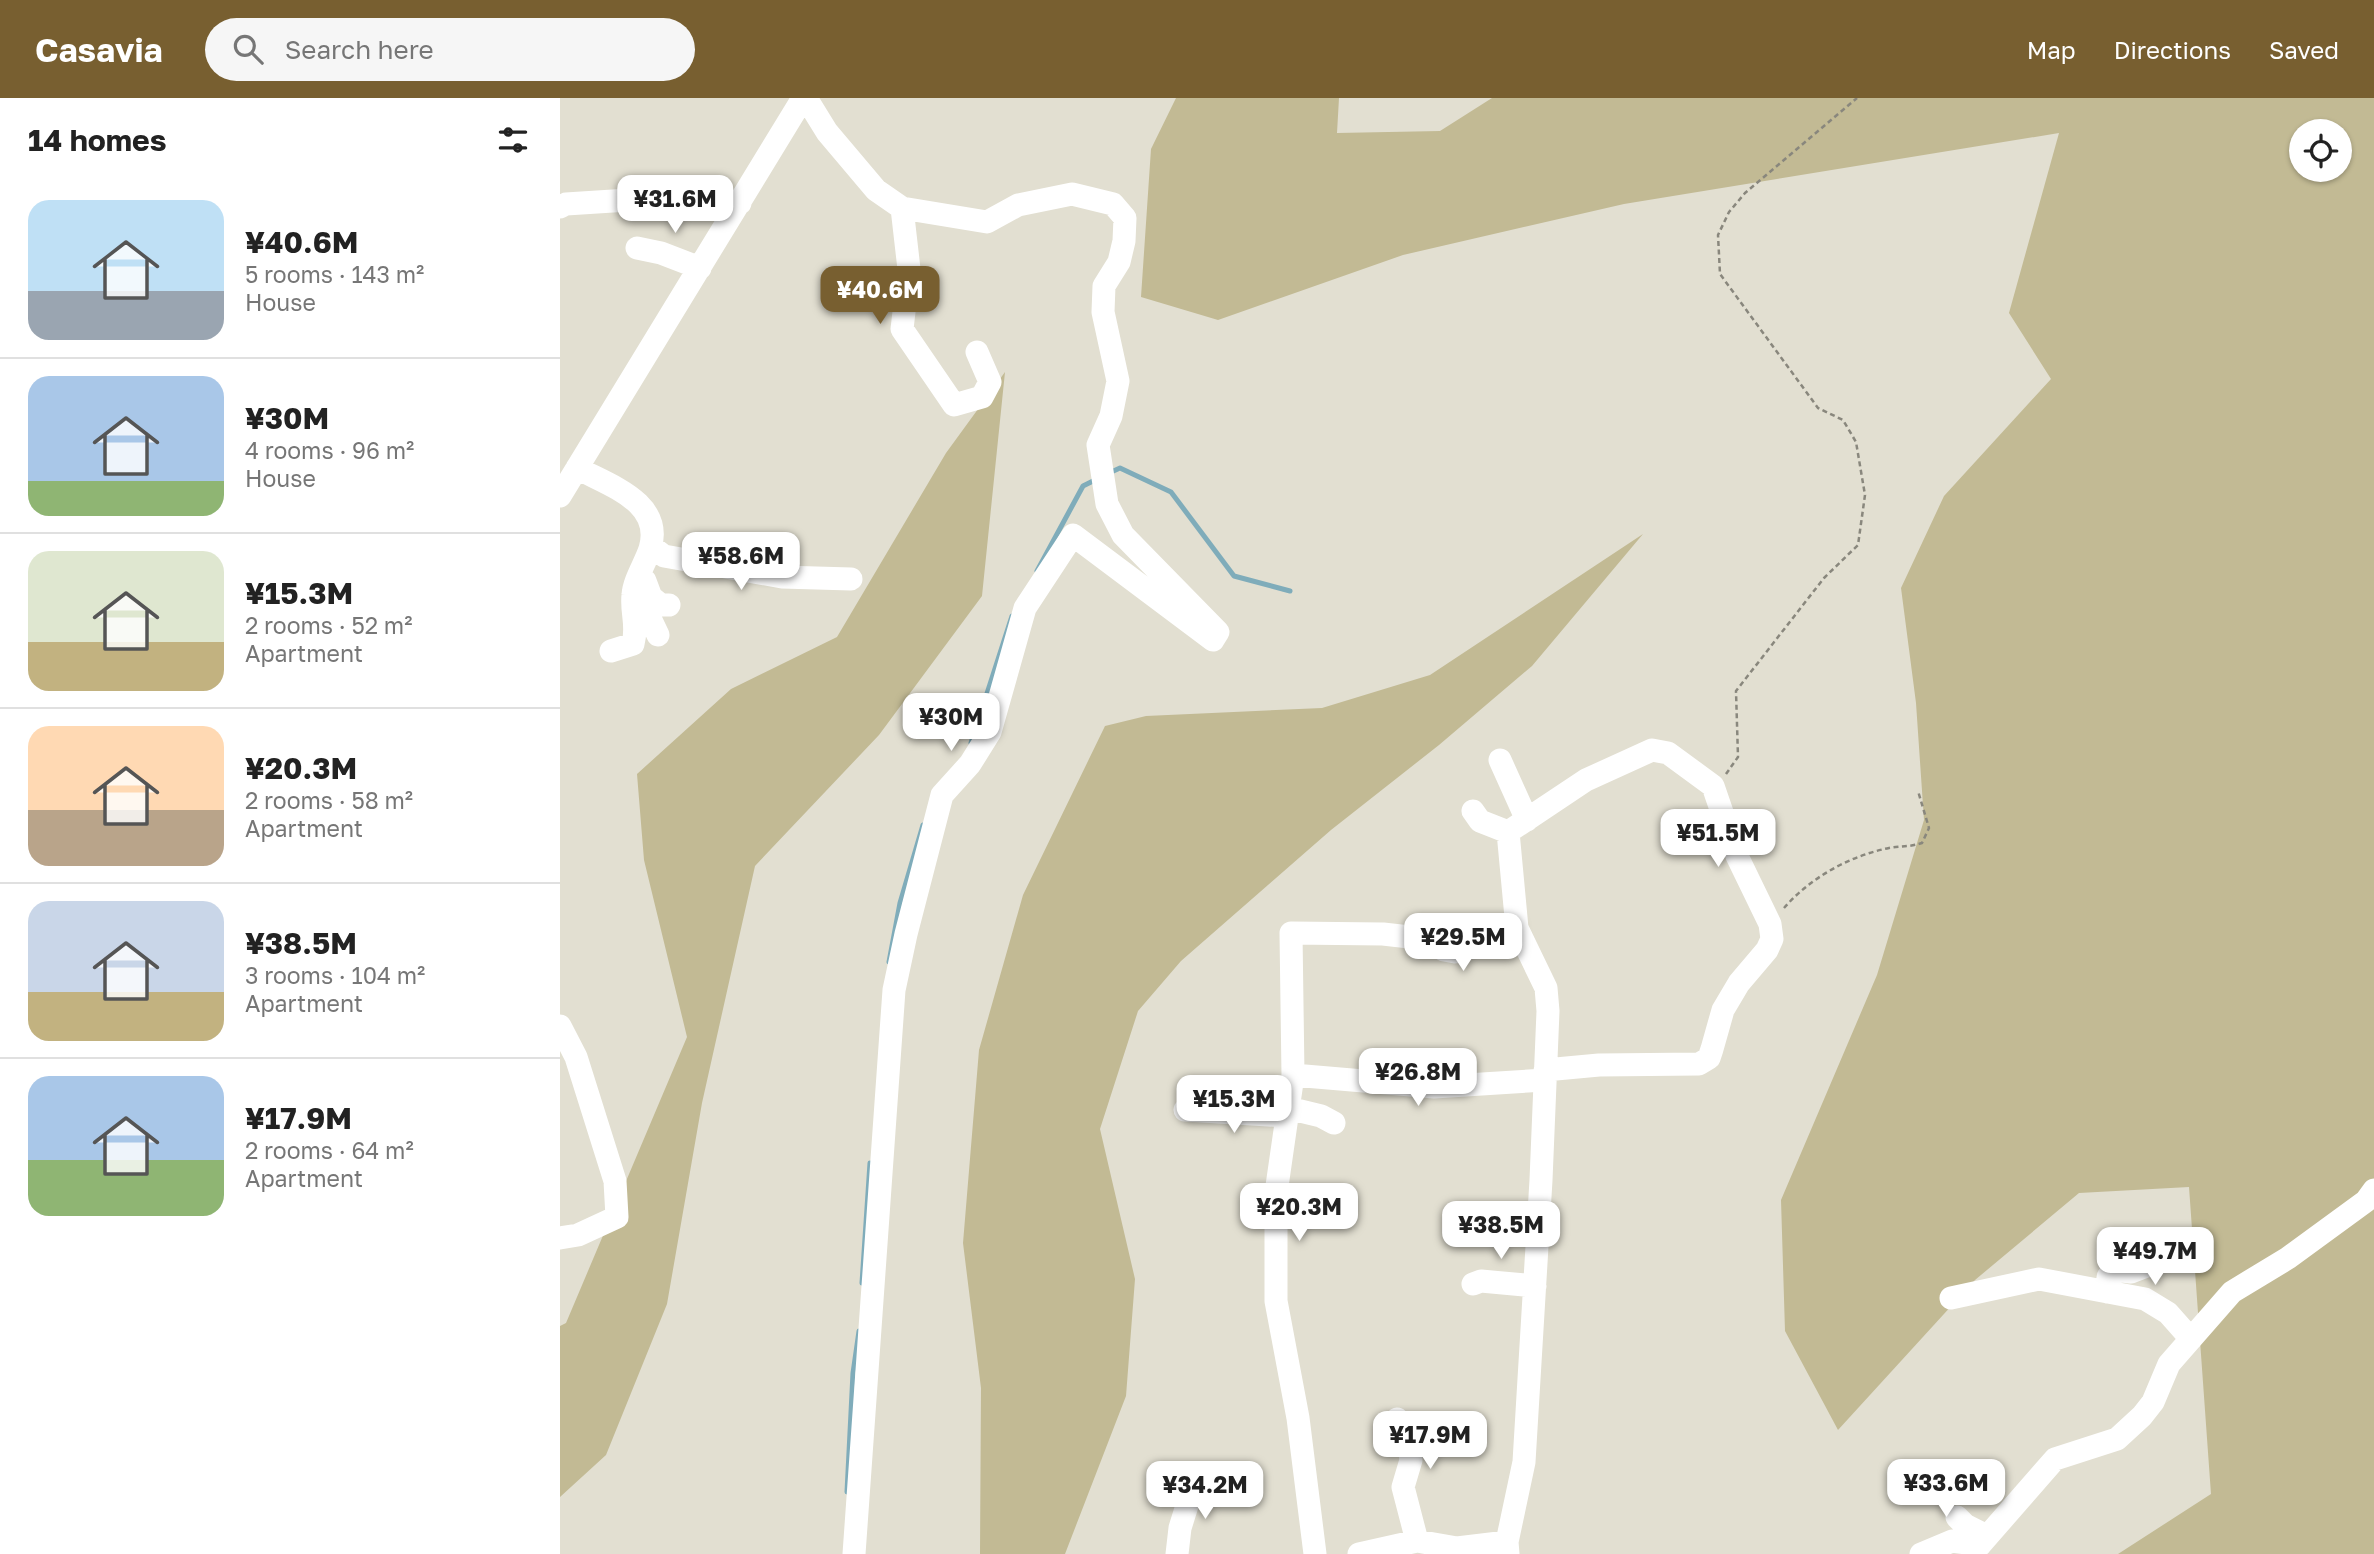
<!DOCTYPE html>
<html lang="en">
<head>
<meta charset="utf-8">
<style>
  :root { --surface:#fff; --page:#f6f6f6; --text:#222; --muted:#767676; --line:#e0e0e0; --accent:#785f30 }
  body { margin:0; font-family:"Golos Text",sans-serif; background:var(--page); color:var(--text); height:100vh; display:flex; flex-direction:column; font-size:26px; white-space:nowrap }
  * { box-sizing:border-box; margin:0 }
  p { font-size:23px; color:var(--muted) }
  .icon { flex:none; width:38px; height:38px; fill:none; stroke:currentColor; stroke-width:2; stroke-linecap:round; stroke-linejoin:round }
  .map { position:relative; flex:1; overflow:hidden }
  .sheet { display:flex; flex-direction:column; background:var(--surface); width:560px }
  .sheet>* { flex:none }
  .fabs { position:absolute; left:1729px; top:21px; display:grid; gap:14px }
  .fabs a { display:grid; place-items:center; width:63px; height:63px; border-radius:50%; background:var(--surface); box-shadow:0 2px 5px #0004; font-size:35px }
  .price { position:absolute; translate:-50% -60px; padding:0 16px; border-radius:14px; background:#fff; color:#222; font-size:23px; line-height:46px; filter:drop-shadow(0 2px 4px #0008) }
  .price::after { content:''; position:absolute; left:50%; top:42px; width:21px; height:16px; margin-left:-10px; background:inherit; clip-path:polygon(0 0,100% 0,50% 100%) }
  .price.on { background:var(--accent); color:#fff }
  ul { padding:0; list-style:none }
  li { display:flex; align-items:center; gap:21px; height:175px; padding:0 28px }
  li+li { border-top:2px solid var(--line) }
  li span { display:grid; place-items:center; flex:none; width:196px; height:140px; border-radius:21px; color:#555 }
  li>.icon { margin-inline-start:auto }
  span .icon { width:84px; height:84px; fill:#fffc; stroke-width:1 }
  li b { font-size:30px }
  h2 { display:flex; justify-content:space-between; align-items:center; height:84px; padding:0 28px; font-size:30px }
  header { display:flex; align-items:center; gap:42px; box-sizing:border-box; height:98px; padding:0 35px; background:var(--accent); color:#fff }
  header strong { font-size:33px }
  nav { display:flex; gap:38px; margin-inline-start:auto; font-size:24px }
  .search { width:490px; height:63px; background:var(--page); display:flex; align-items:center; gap:18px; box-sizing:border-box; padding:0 24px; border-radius:38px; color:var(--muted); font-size:26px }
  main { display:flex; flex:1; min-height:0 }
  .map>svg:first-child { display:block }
  .green { fill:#c2ba94; fill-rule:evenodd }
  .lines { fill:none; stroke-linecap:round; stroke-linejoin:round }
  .stream { stroke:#7facba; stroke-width:5 }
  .path { stroke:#89877d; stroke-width:2.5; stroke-dasharray:5 3.5; stroke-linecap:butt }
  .minor { stroke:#fff; stroke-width:23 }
</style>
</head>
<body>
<header>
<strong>Casavia</strong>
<div class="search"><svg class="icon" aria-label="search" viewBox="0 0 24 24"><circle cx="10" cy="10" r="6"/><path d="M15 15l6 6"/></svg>Search here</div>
<nav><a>Map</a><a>Directions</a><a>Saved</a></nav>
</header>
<main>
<section class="sheet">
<h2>14 homes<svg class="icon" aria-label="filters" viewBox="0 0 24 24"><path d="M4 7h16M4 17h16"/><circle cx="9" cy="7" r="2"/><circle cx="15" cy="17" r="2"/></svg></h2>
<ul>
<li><span style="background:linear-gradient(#bfe0f5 65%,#9aa5b1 0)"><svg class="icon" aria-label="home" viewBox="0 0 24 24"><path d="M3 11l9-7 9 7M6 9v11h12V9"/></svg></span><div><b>¥40.6M</b><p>5 rooms · 143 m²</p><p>House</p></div></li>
<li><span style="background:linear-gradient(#a9c7e8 75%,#8fb573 0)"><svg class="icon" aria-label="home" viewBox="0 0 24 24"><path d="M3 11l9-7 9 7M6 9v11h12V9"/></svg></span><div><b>¥30M</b><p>4 rooms · 96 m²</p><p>House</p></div></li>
<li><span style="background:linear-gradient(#dfe7d0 65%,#c2b280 0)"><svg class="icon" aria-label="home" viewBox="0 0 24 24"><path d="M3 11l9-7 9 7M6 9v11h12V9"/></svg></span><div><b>¥15.3M</b><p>2 rooms · 52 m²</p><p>Apartment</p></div></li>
<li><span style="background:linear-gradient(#ffd9b3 60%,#b9a48a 0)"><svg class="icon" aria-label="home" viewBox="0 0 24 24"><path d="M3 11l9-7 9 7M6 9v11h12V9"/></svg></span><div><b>¥20.3M</b><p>2 rooms · 58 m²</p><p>Apartment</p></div></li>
<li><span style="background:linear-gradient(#c9d6e8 65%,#c2b280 0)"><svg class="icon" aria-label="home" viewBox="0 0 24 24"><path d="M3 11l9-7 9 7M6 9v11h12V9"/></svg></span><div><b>¥38.5M</b><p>3 rooms · 104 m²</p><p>Apartment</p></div></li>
<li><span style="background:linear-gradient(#a9c7e8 60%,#8fb573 0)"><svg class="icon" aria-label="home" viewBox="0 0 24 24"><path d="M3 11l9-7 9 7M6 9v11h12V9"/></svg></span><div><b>¥17.9M</b><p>2 rooms · 64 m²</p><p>Apartment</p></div></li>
</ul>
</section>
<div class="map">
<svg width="1814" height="1456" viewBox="0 0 1814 1456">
  <rect width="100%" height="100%" fill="#e2dfd1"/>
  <path class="green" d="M616,0H779L777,35L880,33L932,0H1814V1456H1558L1651,1396L1629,1089L1519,1095L1415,1182L1278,1332L1225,1233L1221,1102L1317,877L1364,722L1356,605L1341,490L1384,398L1491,281L1449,215L1499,35L1064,106L843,157L658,222L581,199L591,51ZM1741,33H1780V72H1741Z
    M445,274L422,498L319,637L195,768L142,1005L107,1206L46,1357L0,1399V1228L6,1225L127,939L84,762L77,676L171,591L277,539L386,355Z
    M1083,436L972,568L879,647L771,732L621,863L578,913L540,1031L575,1181L566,1298L505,1456H420L421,1290L403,1145L419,952L463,797L545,628L586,618L762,610L870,577Z"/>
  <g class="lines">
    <path class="stream" d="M549,375L560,370L611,394L674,478L730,493
      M477,473L523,388L537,381
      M411,645L452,518
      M329,864L340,805L363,727
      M302,1185L310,1065
      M287,1394L293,1275L299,1233"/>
    <path class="path" d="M1166,676L1178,659L1176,593L1264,480L1298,447L1305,397L1296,344L1283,322L1258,310L1160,176L1158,137L1169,114L1185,95L1297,0
      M1224,810C1250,780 1289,758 1329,750C1340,748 1350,749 1362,745L1369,730L1358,693"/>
    <path class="minor" d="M246,0L267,34L316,92L342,110L349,171L342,231L394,307L422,299L430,284L417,254
      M0,109L6,106L84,101L106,91L180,105
      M77,150L101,155L140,170
      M17,370C50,388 104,404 90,451C85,466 74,482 73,497C71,515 78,527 73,546L51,553
      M0,398L243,0
      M91,448L104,458L222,479L291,481
      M85,483L91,499L101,507H109
      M81,497L88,516L98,537
      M940,662L967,722
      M913,713L920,723L948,734
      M957,830L948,734L1026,682L1092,652L1108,655L1153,688L1177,758L1210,826L1212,841L1207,852L1179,885L1163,912L1152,951L1149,960L1139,966L1039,967L985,972
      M0,928L16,959L55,1083L57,1119L18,1137L0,1140
      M733,977L874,989L985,982
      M728,1010L761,1018L774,1025
      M625,1012L727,1018
      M913,1186L921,1183L975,1188
      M1548,1194V1179L1553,1172L1571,1174L1610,1159
      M1391,1200L1479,1181L1585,1201L1608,1215L1631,1241
      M837,1321L848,1339L851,1362L843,1389L857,1443
      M1397,1419L1405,1427L1427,1438
      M294,1456L334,892L346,836L382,697L410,666L430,634L465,510L513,437L653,542L658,534L563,437L547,406L538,347L551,318L558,283L543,214L544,188L559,164L564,143L565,120L553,106L512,96L458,107L427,124L342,110
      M617,1456L620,1430L635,1382
      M755,1456L738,1320L716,1203V1095L733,977L731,835L823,836L867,841L884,852L895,854L957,830L986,890L988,913L981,1082L964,1364L947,1444L948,1456
      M799,1456L857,1443L897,1450L947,1444
      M1361,1456L1392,1443L1420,1447
      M1412,1456L1495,1361L1557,1341L1582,1318L1593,1304L1609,1266L1672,1194L1728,1160L1806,1103L1814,1092"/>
  </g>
</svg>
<div class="fabs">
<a><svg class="icon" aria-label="locate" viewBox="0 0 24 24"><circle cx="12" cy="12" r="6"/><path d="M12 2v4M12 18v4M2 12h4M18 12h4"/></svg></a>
</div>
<b class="price" style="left:115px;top:137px">¥31.6M</b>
<b class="price on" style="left:320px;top:228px">¥40.6M</b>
<b class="price" style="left:181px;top:494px">¥58.6M</b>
<b class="price" style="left:391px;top:655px">¥30M</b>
<b class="price" style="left:1158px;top:771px">¥51.5M</b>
<b class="price" style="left:903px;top:875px">¥29.5M</b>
<b class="price" style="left:858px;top:1010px">¥26.8M</b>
<b class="price" style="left:674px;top:1037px">¥15.3M</b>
<b class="price" style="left:739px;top:1145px">¥20.3M</b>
<b class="price" style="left:941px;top:1163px">¥38.5M</b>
<b class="price" style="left:1595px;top:1189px">¥49.7M</b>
<b class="price" style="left:870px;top:1373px">¥17.9M</b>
<b class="price" style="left:1386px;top:1421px">¥33.6M</b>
<b class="price" style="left:645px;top:1423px">¥34.2M</b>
</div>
</main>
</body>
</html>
